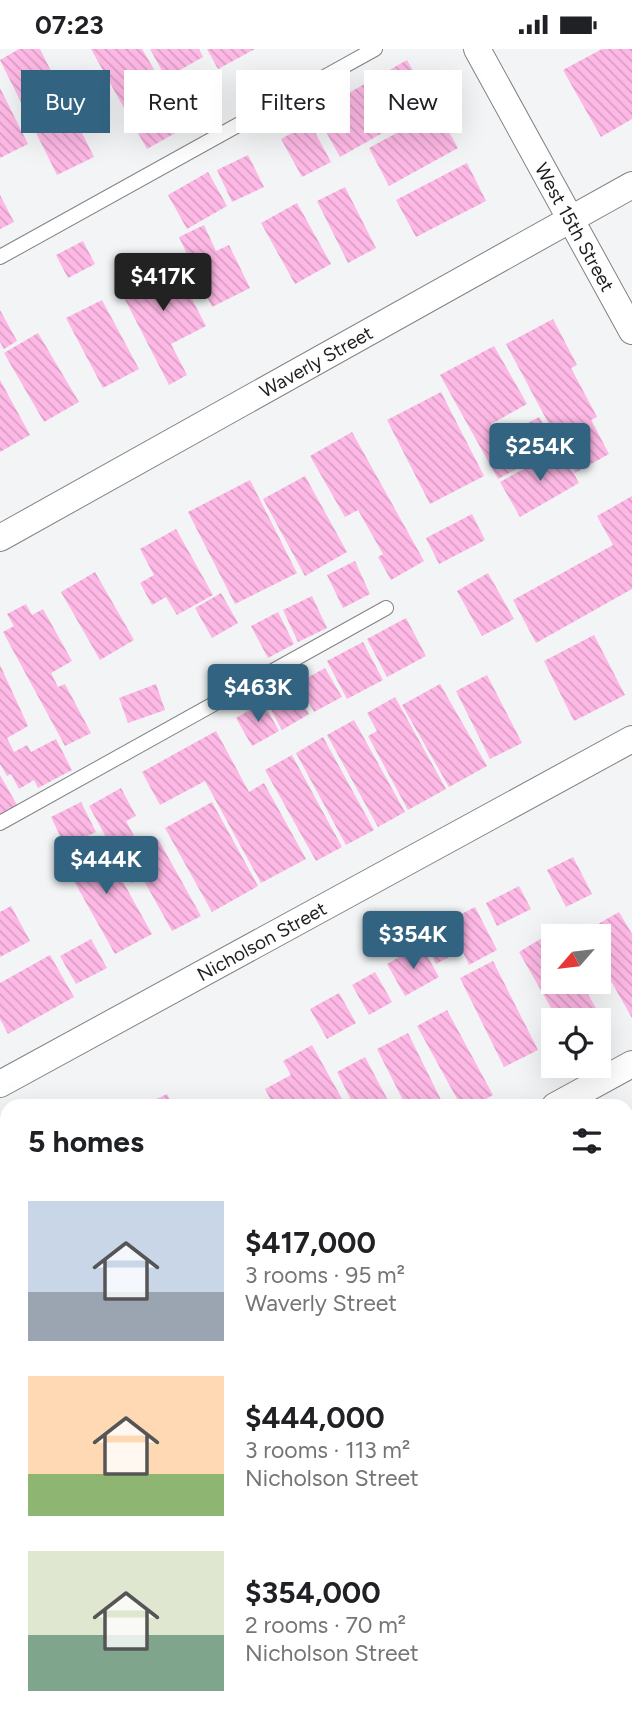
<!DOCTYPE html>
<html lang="en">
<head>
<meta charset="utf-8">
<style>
  :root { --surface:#fff; --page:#f6f6f6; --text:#202124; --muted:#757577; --accent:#326381 }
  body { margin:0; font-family:Figtree,sans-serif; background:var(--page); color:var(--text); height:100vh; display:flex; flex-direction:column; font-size:26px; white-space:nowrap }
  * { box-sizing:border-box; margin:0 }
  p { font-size:23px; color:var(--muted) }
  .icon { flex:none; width:38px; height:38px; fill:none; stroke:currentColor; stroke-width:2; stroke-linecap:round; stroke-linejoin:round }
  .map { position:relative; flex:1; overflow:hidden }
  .side { position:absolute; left:0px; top:1050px; width:634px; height:625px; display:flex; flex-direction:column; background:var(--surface); border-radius:21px 21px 0 0; box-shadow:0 7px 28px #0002 }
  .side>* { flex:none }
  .guide { position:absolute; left:21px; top:21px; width:592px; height:63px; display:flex; gap:14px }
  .needle { width:46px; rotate:242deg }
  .controls { position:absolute; left:541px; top:875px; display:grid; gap:14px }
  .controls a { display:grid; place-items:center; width:70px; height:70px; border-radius:0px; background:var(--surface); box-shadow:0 7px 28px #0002; font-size:35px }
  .price { position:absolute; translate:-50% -60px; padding:0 16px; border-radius:7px; background:var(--accent); color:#fff; font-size:23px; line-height:46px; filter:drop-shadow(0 2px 4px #0008) }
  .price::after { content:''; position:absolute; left:50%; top:42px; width:21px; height:16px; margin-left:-10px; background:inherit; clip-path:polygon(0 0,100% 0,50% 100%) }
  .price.selected { background:#222; color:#fff }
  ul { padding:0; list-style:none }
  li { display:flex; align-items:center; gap:21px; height:175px; padding:0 28px }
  li span { display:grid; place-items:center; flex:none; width:196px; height:140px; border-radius:0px; color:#555 }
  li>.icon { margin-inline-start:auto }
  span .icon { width:84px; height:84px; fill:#fffc; stroke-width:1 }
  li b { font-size:30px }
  h2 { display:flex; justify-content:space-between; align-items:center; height:84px; padding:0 28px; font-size:30px }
  .pill { padding:0 24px; border-radius:0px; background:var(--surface); box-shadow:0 7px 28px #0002; font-size:24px; line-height:63px }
  .pill.selected { background:var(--accent); color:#fff }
  .status { display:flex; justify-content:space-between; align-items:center; height:49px; padding:0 35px; background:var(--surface); direction:ltr }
  .status svg { height:19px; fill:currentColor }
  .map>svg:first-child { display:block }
  .building { fill:url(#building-back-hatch) }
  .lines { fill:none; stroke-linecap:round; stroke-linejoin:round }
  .lane-casing { stroke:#818283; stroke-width:16 }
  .street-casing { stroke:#818283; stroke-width:28 }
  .lane { stroke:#fff; stroke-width:14 }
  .street { stroke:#fff; stroke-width:26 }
  .labels { text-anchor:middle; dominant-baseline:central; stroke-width:6; stroke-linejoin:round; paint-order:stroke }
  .street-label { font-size:19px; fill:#1f1f1f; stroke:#f3f4f5 }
</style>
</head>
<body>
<div class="status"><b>07:23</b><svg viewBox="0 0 49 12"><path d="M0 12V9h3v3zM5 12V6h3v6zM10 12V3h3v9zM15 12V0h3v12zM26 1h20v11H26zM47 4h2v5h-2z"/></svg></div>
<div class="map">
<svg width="632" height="1674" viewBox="0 0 632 1674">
  <defs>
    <pattern id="building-back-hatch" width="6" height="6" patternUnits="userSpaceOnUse" patternTransform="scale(1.75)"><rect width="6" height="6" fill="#feb8e5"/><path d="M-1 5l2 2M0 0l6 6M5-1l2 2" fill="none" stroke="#d99ec4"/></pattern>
  </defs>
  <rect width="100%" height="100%" fill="#f3f4f5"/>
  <path class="building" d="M19,0H40L94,108L57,126L0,11Z
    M91,0H142L155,22L141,30L154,53L168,45L186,78L147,100Z
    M150,0H199L203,8L166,29Z
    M207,0H255L218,20Z
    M602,0H632V70L601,88L563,21Z
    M407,11L432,56L340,108L315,63Z
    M0,39L28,95L0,109Z
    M437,62L458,99L389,137L369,99Z
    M310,74L331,113L302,128L281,90Z
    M248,106L264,138L232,153L217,121Z
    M467,114L486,152L416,188L396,151Z
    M208,123L227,157L187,180L168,146Z
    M345,138L376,199L348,214L317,152Z
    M0,146L14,173L0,180Z
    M297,154L331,215L295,235L261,174Z
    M204,176L216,202L229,196L250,239L212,258L179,188Z
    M83,192L95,215L68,229L56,206Z
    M170,208L206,277L171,295L187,326L169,336L117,235Z
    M102,251L139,320L103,339L66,269Z
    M0,261L17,292L4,300L0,293Z
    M553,270L577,316L571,319L597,368L591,371L609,405L575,424L506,295Z
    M38,284L79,353L44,373L4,304Z
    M494,297L527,355L491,375L499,390L539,368L556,398L498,430L440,326Z
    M0,331L30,386L0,403Z
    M441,343L484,427L430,455L387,371Z
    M352,383L424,512L391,531L378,508L383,505L358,461L345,468L310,407Z
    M560,400L579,434L520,468L500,433Z
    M305,427L347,503L305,527L263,450Z
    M250,431L297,524L235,555L188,463Z
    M632,447V540L536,594L513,551L613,496L597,467Z
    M472,465L485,491L439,515L426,489Z
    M176,480L213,546L177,566L166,548L152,556L140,534L154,526L140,500Z
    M355,512L370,545L343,559L327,526Z
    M95,523L134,591L100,611L61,543Z
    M488,524L514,570L482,587L457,542Z
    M221,544L238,574L212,589L195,559Z
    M312,547L327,579L298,593L283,561Z
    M26,555L32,566L43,560L72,612L51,624L58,638L65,635L91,684L65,697L3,583L14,577L7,565Z
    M278,563L294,595L268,609L251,577Z
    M406,569L426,607L387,628L367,590Z
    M594,586L625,646L574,672L544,612Z
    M363,593L383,631L347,650L327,612Z
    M0,616L28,677L7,689L14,703L27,696L31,703L56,690L72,721L38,739L34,731L19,740L11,725L7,727L0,715Z
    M325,619L342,648L314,663L298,634Z
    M487,626L522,694L490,710L456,642Z
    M156,635L165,661L128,674L119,649Z
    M440,635L487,717L449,738L402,656Z
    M293,636L309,665L282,681L266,652Z
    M395,648L446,740L408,761L368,687L377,682L367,664Z
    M263,653L279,682L252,697L236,669Z
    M354,671L405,763L378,778L327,686Z
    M216,682L249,743L264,734L306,810L261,834L205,732L160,756L142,723Z
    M323,688L374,781L346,796L296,704Z
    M292,706L342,798L316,812L265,721Z
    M0,726L17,756L0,765Z
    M121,739L136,767L126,772L141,800L158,790L201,867L172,882L142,828L131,834L89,757Z
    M81,753L96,783L65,797L51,768Z
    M212,753L258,837L212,863L165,779Z
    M98,788L152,885L115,905L61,809Z
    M573,808L592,845L566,858L547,821Z
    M519,837L531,860L497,877L486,854Z
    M11,857L30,892L0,908V863Z
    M475,858L497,901L469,916L462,901L436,915L421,886Z
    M619,863L632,885V969L598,909V887H586L584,883Z
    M542,889L553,907V933H581L601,968L595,971H558L519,903Z
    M91,890L107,919L76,935L60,907Z
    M421,896L439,928L405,947L387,915Z
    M50,906L74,948L8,985L0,970V934Z
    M493,912L538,1001L504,1018L460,929Z
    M375,923L392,953L369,966L352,936Z
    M339,944L356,974L327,990L310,960Z
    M447,961L493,1046L473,1057H461L417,977Z
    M408,984L444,1057H406L377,1000Z
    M312,996L346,1057H274L265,1040L291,1026L283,1012Z
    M365,1008L391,1057H354L337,1023Z
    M167,1045L173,1057H142Z
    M632,1071V1119L626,1110V1074Z
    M7,1290V1360L0,1364V1294Z
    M632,1344V1377L626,1366V1347Z
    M626,1371L632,1381V1426L626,1416Z
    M7,1400V1443L0,1447V1404Z
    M632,1447V1480L626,1469V1450Z
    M7,1478V1525L0,1529V1481Z
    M632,1500V1599L626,1602V1503Z
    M626,1606L632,1615V1630L626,1633Z
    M103,1668H197L186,1674H106Z
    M221,1668H226L229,1674H208Z
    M382,1668H573L575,1671L570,1674H378L376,1671Z"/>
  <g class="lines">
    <g class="lane-casing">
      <path id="lane" d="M0,208L375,0
        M0,774L386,559
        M0,1650L7,1663
        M328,1674L339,1668"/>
    </g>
    <g class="street-casing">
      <g id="street">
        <path id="s1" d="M477,0L632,282"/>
        <path id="s2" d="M0,489L632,136"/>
        <path id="s3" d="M0,1035L632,690"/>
        <path d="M555,1057L632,1015"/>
        <path d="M0,1120L7,1133"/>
        <path d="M626,1282L632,1279"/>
        <path d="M306,1668L309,1674"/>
      </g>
    </g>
    <use href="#lane" class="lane"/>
    <use href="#street" class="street"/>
  </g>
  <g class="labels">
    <g class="street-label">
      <text stroke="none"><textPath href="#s1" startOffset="203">West 15th Street</textPath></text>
      <text stroke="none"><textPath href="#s2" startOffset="362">Waverly Street</textPath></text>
      <text stroke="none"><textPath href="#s3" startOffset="298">Nicholson Street</textPath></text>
    </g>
  </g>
</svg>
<div class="controls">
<a><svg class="needle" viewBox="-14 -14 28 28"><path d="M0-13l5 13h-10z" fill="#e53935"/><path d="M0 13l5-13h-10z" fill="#757577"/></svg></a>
<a><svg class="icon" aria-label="locate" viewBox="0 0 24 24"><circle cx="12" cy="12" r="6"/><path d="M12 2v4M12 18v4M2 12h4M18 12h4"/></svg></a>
</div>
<b class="price selected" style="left:163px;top:264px">$417K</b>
<b class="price" style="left:540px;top:434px">$254K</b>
<b class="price" style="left:258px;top:675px">$463K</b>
<b class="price" style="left:106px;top:847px">$444K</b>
<b class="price" style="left:413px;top:922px">$354K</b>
<div class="guide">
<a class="pill selected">Buy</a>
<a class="pill">Rent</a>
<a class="pill">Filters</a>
<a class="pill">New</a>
</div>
<section class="side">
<h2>5 homes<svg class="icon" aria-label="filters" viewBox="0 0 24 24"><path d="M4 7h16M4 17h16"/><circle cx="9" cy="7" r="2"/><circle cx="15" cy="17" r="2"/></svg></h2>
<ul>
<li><span style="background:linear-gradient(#c9d6e8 65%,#9aa5b1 0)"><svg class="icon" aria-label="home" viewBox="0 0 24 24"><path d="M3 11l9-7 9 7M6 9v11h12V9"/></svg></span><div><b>$417,000</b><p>3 rooms · 95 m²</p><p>Waverly Street</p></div></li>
<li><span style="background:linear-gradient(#ffd9b3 70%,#8fb573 0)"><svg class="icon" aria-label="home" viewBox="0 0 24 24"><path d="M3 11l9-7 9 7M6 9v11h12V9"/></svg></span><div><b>$444,000</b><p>3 rooms · 113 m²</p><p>Nicholson Street</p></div></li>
<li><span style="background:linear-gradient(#dfe7d0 60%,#7fa58c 0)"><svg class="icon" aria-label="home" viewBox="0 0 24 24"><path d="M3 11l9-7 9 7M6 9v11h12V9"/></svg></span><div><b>$354,000</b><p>2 rooms · 70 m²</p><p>Nicholson Street</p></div></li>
</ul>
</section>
</div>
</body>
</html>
